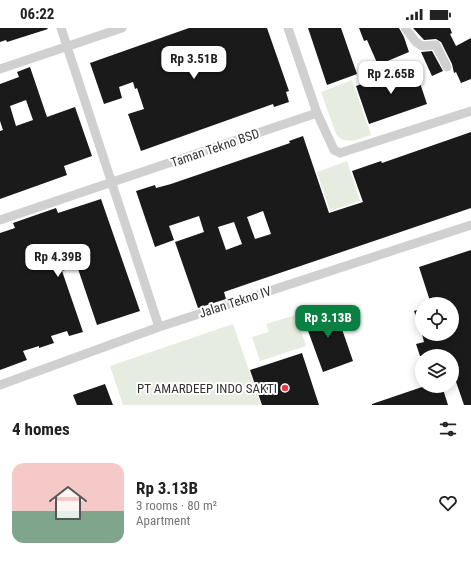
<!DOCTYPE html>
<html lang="en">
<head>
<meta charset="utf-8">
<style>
  :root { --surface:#fff; --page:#f2f2f2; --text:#222; --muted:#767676; --line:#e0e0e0; --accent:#0b8043 }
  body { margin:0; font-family:"Roboto Condensed",sans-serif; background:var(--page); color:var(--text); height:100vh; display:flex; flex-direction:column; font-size:15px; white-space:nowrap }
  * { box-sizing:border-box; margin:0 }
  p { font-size:13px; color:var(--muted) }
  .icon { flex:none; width:22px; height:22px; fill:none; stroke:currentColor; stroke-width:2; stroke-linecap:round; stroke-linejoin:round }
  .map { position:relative; height:377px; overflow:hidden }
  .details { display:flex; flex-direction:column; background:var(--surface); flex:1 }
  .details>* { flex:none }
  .buttons { position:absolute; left:415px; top:269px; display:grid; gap:8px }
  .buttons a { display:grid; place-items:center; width:44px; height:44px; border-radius:50%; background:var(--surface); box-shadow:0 2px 10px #0003; font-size:20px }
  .price { position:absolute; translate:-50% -34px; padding:0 9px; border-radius:8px; background:#fff; color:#222; font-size:13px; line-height:26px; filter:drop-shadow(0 1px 2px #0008) }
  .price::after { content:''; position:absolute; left:50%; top:24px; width:12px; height:9px; margin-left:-6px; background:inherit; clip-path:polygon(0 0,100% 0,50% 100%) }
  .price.current { background:var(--accent); color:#fff }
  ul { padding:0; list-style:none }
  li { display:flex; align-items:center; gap:12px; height:100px; padding:0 12px }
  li+li { border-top:1px solid var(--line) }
  li span { display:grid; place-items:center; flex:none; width:112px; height:80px; border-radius:12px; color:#555 }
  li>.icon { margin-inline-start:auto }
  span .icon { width:48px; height:48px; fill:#fffc; stroke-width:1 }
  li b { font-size:17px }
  h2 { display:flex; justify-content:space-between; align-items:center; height:48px; padding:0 12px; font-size:17px }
  .status { display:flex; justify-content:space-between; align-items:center; height:28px; padding:0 20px; background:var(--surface); direction:ltr }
  .status svg { height:11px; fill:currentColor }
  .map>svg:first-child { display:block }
  .green { fill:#e6ecdf }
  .building { fill:#1a1a1a; fill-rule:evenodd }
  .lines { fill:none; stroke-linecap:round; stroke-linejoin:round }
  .minor { stroke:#d0d0d0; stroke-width:9 }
  .poi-dot { fill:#e63946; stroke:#fff; stroke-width:1.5 }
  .labels { text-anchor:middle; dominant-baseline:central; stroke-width:4; stroke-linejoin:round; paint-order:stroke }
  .street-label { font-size:13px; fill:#333; stroke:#fff }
  .poi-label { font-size:13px; fill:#333; stroke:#fff; text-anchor:end }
</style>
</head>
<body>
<div class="status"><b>06:22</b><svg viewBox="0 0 49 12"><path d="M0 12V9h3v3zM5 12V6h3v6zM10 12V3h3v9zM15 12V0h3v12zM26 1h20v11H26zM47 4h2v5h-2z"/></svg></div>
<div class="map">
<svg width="471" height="377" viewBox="0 0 471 377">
  <rect width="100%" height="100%" fill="#fff"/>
  <path class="green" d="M352,52L371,107C358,111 345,118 336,106L321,64Z
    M347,133L360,173L330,183L317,144Z
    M296,287L306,318L260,333L252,309L269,304L266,296Z
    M233,296L261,377H123L110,338Z"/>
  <path class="building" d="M0,0H47L48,1L7,14L6,12L0,14Z
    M189,0H267L289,63L286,64L289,74L274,79L273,76L141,123L128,86L144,81L137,60L135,61L133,54L119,59L122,70L104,76L90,35Z
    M308,0H341L357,46L327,57Z
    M359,0H399L404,9L409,24L378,37L367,12L364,13Z
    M413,0H450L452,5L450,6L456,18L471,10V51L461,55L456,44L454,45L452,36L441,14L436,11L424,12Z
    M432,23L443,43L432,48L421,24Z
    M30,39L47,89L75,79L92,128L64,138L67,147L0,171V103L3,102L0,93V56L19,49L17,44ZM26,72L33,92L16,98L10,78Z
    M415,40L427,76L369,96L356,58L399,43V45Z
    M471,104V180L224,264L226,271L198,280L175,214L204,204L199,188L169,198L174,212L155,219L136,163L155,157L156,160L171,156L290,115L289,113L303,108L329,185L363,174L352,143L381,133L382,135ZM263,183L271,206L255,211L247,189ZM234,194L242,216L226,222L218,199Z
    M101,171L140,283L97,297L77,238L62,243L83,304L69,308L67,303L51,308L54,315L39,320V318L23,323L27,332L0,342V205L15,200L13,195L56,180L58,185Z
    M471,222V377H464L452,342V328H420L416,316L424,314L422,306H452V276H431L419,239Z
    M334,278L353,333L323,344L303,289Z
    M422,280V303H421L414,283Z
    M302,325L319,377H262L250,342Z
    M105,356L113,377H77L73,367Z
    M425,358H442L448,377H372V376Z"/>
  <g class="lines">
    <path class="minor" d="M61,0L159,299
      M288,0L317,85L334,122L340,125L471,83
      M405,0L416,14L422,18L436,17L447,39
      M0,41L122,0
      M0,192L317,85
      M0,357L159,299L471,197"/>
  </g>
  <circle class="poi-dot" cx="285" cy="360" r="4"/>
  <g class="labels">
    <g class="street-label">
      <text transform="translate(215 120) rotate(-19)">Taman Tekno BSD</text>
      <text transform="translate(235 274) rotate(-18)">Jalan Tekno IV</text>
    </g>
    <g class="poi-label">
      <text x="277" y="360">PT AMARDEEP INDO SAKTI</text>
    </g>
  </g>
</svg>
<div class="buttons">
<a><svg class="icon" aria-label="locate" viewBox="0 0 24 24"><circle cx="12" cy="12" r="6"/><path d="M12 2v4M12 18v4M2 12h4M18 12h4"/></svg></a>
<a><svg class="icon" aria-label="layers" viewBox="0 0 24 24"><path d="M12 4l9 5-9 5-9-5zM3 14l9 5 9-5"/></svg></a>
</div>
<b class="price" style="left:194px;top:52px">Rp 3.51B</b>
<b class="price" style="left:391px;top:67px">Rp 2.65B</b>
<b class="price" style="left:58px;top:250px">Rp 4.39B</b>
<b class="price current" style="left:328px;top:311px">Rp 3.13B</b>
</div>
<section class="details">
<h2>4 homes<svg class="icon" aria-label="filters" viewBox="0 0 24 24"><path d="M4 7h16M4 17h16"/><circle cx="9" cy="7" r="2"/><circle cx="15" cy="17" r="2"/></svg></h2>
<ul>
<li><span style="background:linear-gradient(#f6c9c9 60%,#7fa58c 0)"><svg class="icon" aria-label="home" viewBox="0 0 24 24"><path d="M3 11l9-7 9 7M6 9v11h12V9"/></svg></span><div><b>Rp 3.13B</b><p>3 rooms · 80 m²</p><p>Apartment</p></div><svg class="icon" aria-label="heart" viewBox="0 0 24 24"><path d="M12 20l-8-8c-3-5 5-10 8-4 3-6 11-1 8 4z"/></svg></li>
</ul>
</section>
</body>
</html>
